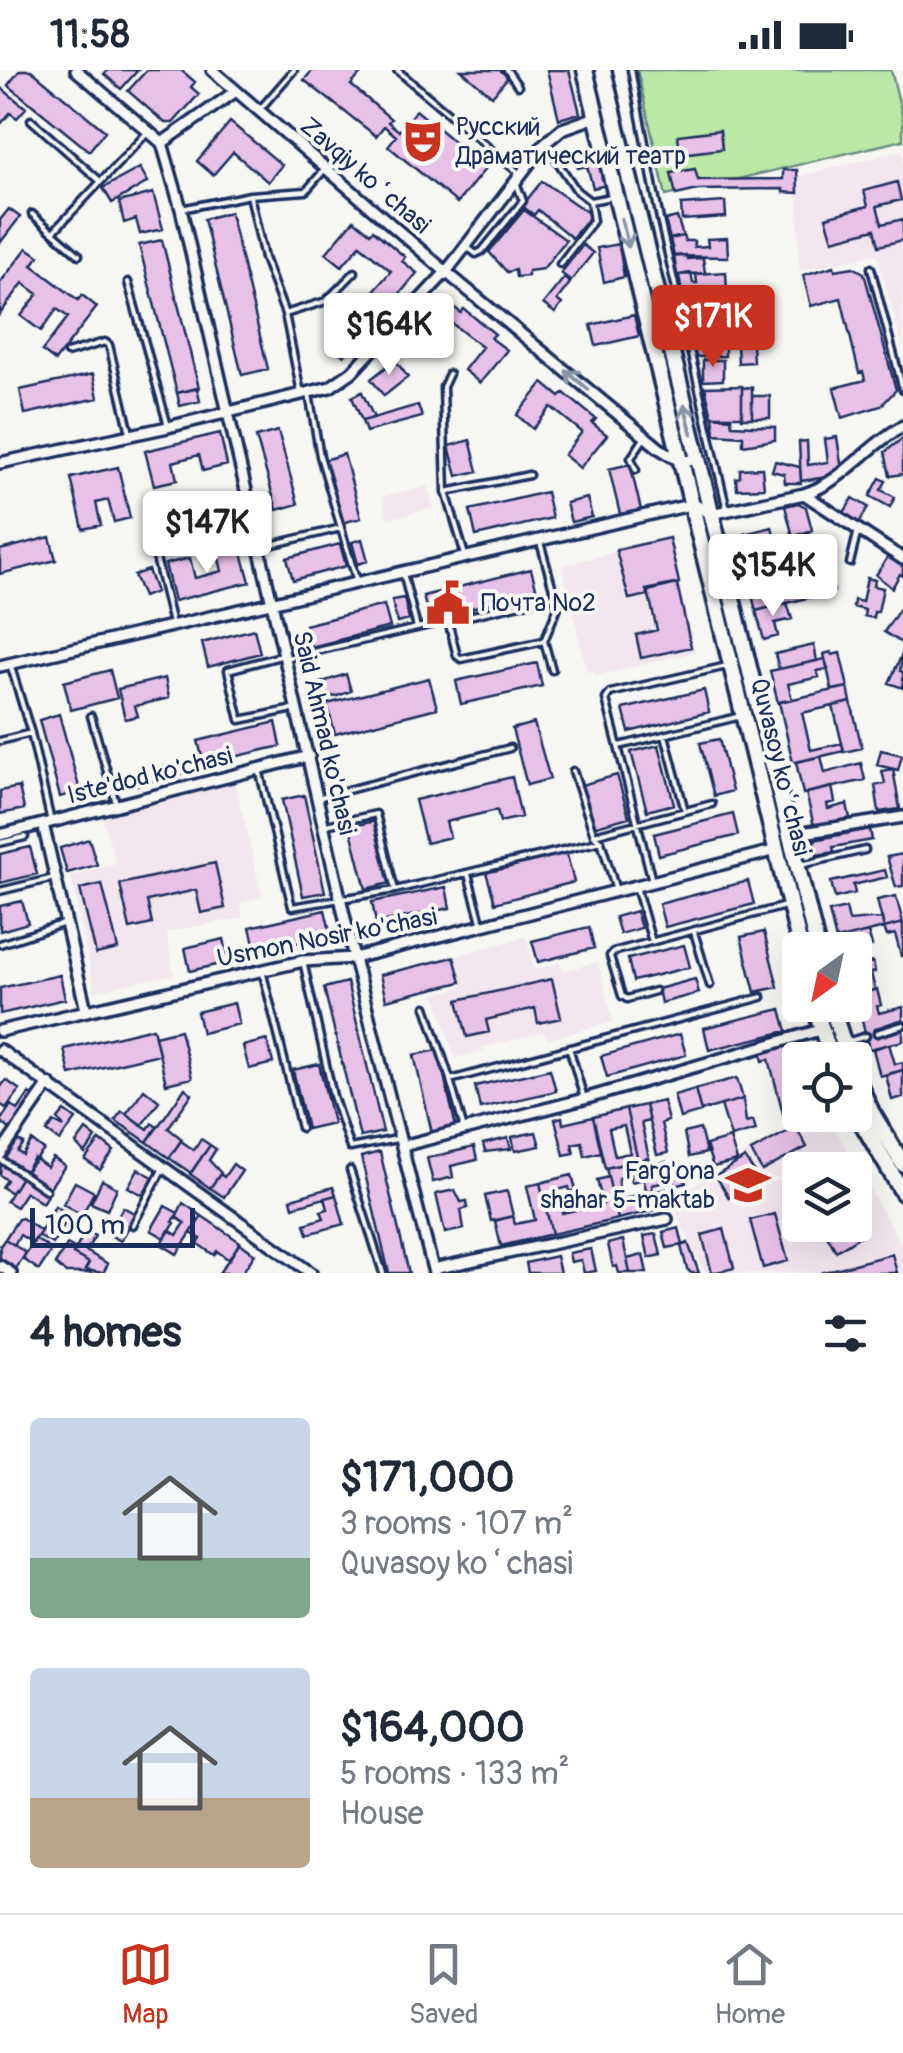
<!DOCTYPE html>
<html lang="en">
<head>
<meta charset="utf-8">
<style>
  :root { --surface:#fff; --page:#f2f2f3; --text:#1f2937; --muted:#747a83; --line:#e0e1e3; --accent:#c8321e }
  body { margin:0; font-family:Pangolin,sans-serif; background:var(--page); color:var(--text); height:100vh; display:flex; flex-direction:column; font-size:38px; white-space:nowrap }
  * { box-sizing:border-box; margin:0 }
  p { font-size:32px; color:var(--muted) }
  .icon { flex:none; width:55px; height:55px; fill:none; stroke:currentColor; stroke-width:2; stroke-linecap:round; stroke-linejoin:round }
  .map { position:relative; height:1203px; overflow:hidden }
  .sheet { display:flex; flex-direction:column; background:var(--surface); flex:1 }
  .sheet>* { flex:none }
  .needle { width:65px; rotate:213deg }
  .controls { position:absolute; left:782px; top:862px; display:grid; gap:20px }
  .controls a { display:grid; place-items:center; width:90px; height:90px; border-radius:10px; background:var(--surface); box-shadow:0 10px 40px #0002; font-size:50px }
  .scale { position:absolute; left:30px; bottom:25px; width:165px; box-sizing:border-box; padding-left:10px; border:5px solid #1b2f5e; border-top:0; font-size:28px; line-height:35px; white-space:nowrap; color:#1b2f5e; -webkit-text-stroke:8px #f6f6f2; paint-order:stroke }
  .price { position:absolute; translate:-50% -85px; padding:0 22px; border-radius:10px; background:#fff; color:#222; font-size:32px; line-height:65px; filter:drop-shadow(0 2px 5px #0008) }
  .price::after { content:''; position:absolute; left:50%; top:60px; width:30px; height:22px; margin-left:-15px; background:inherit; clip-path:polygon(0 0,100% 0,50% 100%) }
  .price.current { background:var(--accent); color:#fff }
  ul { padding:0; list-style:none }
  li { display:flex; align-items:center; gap:30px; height:250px; padding:0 30px }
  li span { display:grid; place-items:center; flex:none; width:280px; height:200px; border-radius:10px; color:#555 }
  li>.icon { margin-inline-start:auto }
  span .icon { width:120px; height:120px; fill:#fffc; stroke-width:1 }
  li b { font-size:42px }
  h2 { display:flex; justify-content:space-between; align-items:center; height:120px; padding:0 30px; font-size:42px }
  .status { display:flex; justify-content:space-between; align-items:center; height:70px; padding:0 50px; background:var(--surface); direction:ltr }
  .status svg { height:28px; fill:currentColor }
  .menu { display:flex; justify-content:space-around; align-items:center; height:140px; border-top:2px solid var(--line); background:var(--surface); font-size:28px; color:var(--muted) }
  .menu a { display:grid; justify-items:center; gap:5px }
  .menu .current { color:var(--accent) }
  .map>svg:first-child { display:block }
  .built { fill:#f2e6ef; fill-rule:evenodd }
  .green { fill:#b9e8a7; stroke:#6a8c82; stroke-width:2.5 }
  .building { fill:#e8c1e9; stroke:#1b2f5e; stroke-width:2.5; fill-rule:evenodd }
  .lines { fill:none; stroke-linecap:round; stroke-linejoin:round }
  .service-casing { stroke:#1b2f5e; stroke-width:11 }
  .minor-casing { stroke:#1b2f5e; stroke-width:16 }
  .primary-casing { stroke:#1b2f5e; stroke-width:21 }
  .service { stroke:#f6f6f2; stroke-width:4 }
  .minor { stroke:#f6f6f2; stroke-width:9 }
  .primary { stroke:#f6f6f2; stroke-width:14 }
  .oneway { stroke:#8892a8 }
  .labels { text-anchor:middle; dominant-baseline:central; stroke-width:8; stroke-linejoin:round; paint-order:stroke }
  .poi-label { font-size:25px; fill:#1b2f5e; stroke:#f6f6f2; text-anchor:start }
  .street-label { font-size:25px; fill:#1b2f5e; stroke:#f6f6f2 }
</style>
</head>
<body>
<div class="status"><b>11:58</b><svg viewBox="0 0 49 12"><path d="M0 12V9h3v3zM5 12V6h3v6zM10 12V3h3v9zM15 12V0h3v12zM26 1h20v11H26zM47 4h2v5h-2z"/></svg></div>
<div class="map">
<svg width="903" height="1203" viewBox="0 0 903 1203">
  <rect width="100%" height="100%" fill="#f6f6f2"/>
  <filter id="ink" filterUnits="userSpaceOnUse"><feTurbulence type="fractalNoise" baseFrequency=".01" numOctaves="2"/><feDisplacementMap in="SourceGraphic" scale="20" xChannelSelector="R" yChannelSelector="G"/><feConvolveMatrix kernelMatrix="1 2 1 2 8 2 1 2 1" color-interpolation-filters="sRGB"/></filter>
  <g filter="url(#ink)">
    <path class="built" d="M903,80V280L877,184L799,200L798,107Z
      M428,416L433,438L387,449L382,427Z
      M669,468L695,582L596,606L594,600L587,602L562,496Z
      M235,713L262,827L241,832L242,848L166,862L174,904L95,921L71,806L116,794L102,746Z
      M526,866L534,900L560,893L564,901L598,892L613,952L548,969L544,962L484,977L483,981L455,988L436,924L463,917L454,887Z
      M827,1045L903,1178V1203H705L670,1129L738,1091L749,1080L791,1057ZM800,1100H855V1155H800Z"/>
    <path class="green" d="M637,0H891L903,49V70L666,126Z"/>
    <path class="building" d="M20,0H31L105,61L89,81L8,15Z
      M108,0H138L121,19L104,4Z
      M147,0H181L195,12L191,17L199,24L173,53H165L128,21Z
      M313,0H364L351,15L391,49L388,52L394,57L399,61L416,40L486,98L457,133L388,76L396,66L384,56L376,66L304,10Z
      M461,0H500L508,7L492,26Z
      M547,0H569L580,43L559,49Z
      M0,17L26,38L17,48L10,43L0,55Z
      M230,52L282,95L268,112L233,82L213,105L197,91Z
      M720,60L722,79L680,84L678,65Z
      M597,75L607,115L593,118L587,96L578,98L574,81Z
      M140,98L148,112L112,133L103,118Z
      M695,99L698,110L783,109V100H797L798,123L783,122V119L698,120L676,125L671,103Z
      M542,111L591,145L572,168L538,140L534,145L522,136Z
      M897,112L901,130L877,136L882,154L903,149V170L879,176L875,159L833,170L826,147L868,136L864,121Z
      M153,123L163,159L140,164L136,149L124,153L119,132Z
      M725,132L726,147L682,150L681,135Z
      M9,139L20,147L0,173V150Z
      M524,140L566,170L543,199L528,201V206L516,207L515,200L507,202L489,182Z
      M230,142L268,299L242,305L204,149Z
      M677,147L683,166L670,169L665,150Z
      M354,150L370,163L373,160L405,187L402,191L417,203L389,237L372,223L391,201L360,175L342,196L326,183Z
      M683,166L685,171H694V177L708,176L707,169L727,168L728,187L674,186L670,169Z
      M162,170L199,318L177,323L139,175Z
      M619,174L624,207L604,212L597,178Z
      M583,175L593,183L571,211L561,203Z
      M27,178L39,186L32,195L78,230L82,225L97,237L55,291L42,281L68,247L57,239L41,261L21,246L38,224L23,213L0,244V213Z
      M686,185L687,189L703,188L705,203L677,205L674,186Z
      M834,196L835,200L853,197L864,203L896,320L881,336L842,348L834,318L865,310L863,302L859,303L841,228L811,236L803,205Z
      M726,202L727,223L682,225L679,205L691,203L693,213H697L696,204Z
      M564,208L570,213L557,230L562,234L555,243L543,234Z
      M695,227L702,256L690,258L683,230Z
      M444,229L461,243L464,239L495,264L491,268L507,280L480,313L464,300L482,277L450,252L432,274L418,262Z
      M634,245L639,266L596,276L591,255Z
      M346,252L362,265L344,286L329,274Z
      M739,257H754V274L708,275V267L739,266Z
      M737,274H752L753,292L738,293Z
      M725,275V286L694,287V276Z
      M395,290L408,307L384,326L371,309Z
      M703,290H723V310L703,311Z
      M93,304L98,328L25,344L20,320Z
      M543,313L560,327L564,323L596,349L592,353L607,365L580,398L564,385L582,362L551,337L533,359L517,345Z
      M742,316V346H712L705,317Z
      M752,317V348H742V318Z
      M197,318L200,331L180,336L177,323Z
      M362,322L374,348L362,351L352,327Z
      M752,326H770V348H752Z
      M418,335L422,347L366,362L362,351Z
      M713,346L731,348L732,355L775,357V370L743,375V366L715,364Z
      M278,361L298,434L277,440L256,367Z
      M220,363L227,395L203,401L199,385L173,392L177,410L154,415L145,381Z
      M837,367L842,400L827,407L801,411L799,372L807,371L808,395L828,392L825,369Z
      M903,368V404L890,406L885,382Z
      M470,370L478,401L457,406L449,376Z
      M344,384L361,448L341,453L324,390Z
      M775,391L800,397L801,413H785L784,404L772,401Z
      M630,394L641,440L620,444L609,399Z
      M118,397L130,448L114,452L108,430L96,433L101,455L83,459L71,408Z
      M762,398L764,418L737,419L736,408L740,407V399Z
      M880,408L886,411L881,420L895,427L890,437L870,426Z
      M546,422L552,448L476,466L470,440Z
      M587,428L592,447L571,452L566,433Z
      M853,428L868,437L859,453L843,444Z
      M798,433L806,437L812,460L793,467L785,436Z
      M772,457L776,471L749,478L745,464Z
      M809,463L810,468L817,466L824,491L802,497L798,479L781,484L777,471Z
      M50,467L56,490L0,504V480Z
      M669,468L679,513L646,520L648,525L629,529L616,480Z
      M362,469L368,491L358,494L352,472Z
      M777,471L781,484L744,493L740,480Z
      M340,474L346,496L293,510L287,488Z
      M241,479L250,512L174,531L165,494L190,488L195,508L222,501L218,485Z
      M794,480L796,484L777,491L779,497L747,505L744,493Z
      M889,485L903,493V506L900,504L892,518L876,505Z
      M824,491L834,521L756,541L748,509L775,503L778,513L783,512L786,523L808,518L802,497Z
      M531,499L537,521L429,549L423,526Z
      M148,500L156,522L143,527L134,505Z
      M867,508L875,510L873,516L883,518L878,542H874L873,548L864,546L865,540L853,537L854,530L862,532Z
      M677,514L691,577L641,588L636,565L657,560L648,521Z
      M404,528L409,550L397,553L392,530Z
      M787,533L792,549L775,553L778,566L764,570L756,541Z
      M384,535L390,557L311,577L305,555Z
      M901,537L903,538V574L884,562Z
      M254,559L260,583L208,597L202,573Z
      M814,575L817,591L779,599L775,584Z
      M831,582L832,585L840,583L848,617L832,620L824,584Z
      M903,582L900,601L903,602V618L889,613Z
      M825,589L828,599L817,601L819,607L788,614L792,629L778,633L770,601Z
      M537,593L542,616L461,634L456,611Z
      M110,600L117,628L71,640L64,612Z
      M346,604L351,621L335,627L324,623L320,613Z
      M165,608L169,628L135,636L138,646L125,649L118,619Z
      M429,608L437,638L335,664L327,634Z
      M848,617L851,632L802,643L811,680L842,673L844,681L793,693L779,632Z
      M704,620L709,642L629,662L623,639Z
      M851,632L862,678L844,682L833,636Z
      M59,644L80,721L60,727L39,650Z
      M276,652L281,676L204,694L198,671Z
      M534,653L550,709L527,715L512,659Z
      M719,669L732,721L714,726L700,673Z
      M659,675L674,734L647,741L631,682Z
      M881,680L902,685L898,700L877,695Z
      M821,686L825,703L861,693L865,710L803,724L796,692Z
      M187,691L189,702L136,715L133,704Z
      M893,699L900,739L879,742L875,715L885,713L882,701Z
      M617,705L629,747L593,757L581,715Z
      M512,707L521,747L500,752L497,740L446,752L450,767L426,773L415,730Z
      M19,717L24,739L0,744V721Z
      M832,717L835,732L827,734L828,739L847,734L850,748L814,756L806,723Z
      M304,725L325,822L303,826L282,730Z
      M733,744L738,765L659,785L654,764Z
      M374,751L390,813L366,819L350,757Z
      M870,759L872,770L833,777L834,782L817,785L814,770Z
      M89,769L97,795L67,803L60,778Z
      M30,777L37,804L0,813V784Z
      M566,781L574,812L495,833L486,802Z
      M903,784V816L896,817L887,787Z
      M215,793L225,838L201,843L196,820L147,831L152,854L130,859L120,814Z
      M885,800L887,807L853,815L855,823L835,828L831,812Z
      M748,811L754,834L665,857L659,834Z
      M102,814L118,879L96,884L80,819Z
      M446,817L450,838L376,853L372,832Z
      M896,826L903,853L884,858L877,830Z
      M22,831L28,853L0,861V836Z
      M846,838L849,851L882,848L884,858L836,870L829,842Z
      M325,840L331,865L256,882L250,857Z
      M636,841L641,858L620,864L615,847Z
      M903,853V885L901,886L895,864L887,866L884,858Z
      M589,857L594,878L538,892L532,871Z
      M764,862L778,917L755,922L741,867Z
      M868,862L872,876L862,879L865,894L855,896V880H839L836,870Z
      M224,869L229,892L190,901L185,878Z
      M684,875L690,897L633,911L628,889Z
      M454,887L461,912L386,930L380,905Z
      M873,892L875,902L871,903L875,920L855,925V896Z
      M60,905L65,929L0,944V918Z
      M552,909L561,948L538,953L535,938L486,950L489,962L467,967L458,930Z
      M695,909L699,923L661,933L658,919Z
      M347,912L383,1062L360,1067L324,918Z
      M877,919L881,935L877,936L879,943L903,937V949L876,958L878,967L903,960V971L869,979L856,925Z
      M234,933L239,954L202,963L197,942Z
      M781,939L787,961L709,980L704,958Z
      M153,958L159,984L70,1005L64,979Z
      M180,960L192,1008L166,1014L155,966Z
      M680,964L686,985L607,1007L601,986Z
      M267,970L273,993L249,999L243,976Z
      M790,971L800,1009V1043L784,1047L769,989L763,991L760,979Z
      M889,974L895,994L903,992V1000L880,1006L873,979Z
      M438,980L456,1057L432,1063L414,985Z
      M319,994L333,1053L307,1059L293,1000Z
      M550,999L556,1021L480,1038L475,1016Z
      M903,1000V1027L892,1030L886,1005Z
      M737,1008L743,1029L701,1041L695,1019Z
      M6,1010L20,1020L6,1038L0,1034V1018Z
      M185,1018L192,1024L168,1058L182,1069L169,1088L147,1072Z
      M144,1019L159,1031L142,1055L126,1044Z
      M695,1019L701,1042L680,1048L674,1025Z
      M29,1024L37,1029L14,1063L0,1051L11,1035L18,1040Z
      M743,1029L746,1052L753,1050L756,1060L731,1067L721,1035Z
      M663,1031L668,1051L661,1053L668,1083L657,1085L645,1035Z
      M645,1035L649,1051L641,1053L649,1088L638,1091L626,1039Z
      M626,1039L638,1091L605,1098L593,1047ZM624,1056L630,1083L615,1086L609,1059Z
      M65,1041L76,1049L60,1071L47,1062L54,1052L64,1057L58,1049Z
      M122,1041L148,1059L152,1053L157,1057L147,1072L115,1050Z
      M562,1047L563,1054L593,1047L601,1082L585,1086L582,1072L572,1074L574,1083L564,1085L555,1049Z
      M796,1057L807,1077L762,1101L751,1081Z
      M700,1059L706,1083L689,1087L684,1063Z
      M86,1060L96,1068L85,1084L76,1074Z
      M536,1062L540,1076L515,1081L512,1067Z
      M508,1068L511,1079L485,1082L483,1074Z
      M730,1068L737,1091L713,1097L706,1075Z
      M15,1069L24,1074L18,1082L23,1085L32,1071L44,1080L24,1103L2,1088Z
      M201,1069L210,1075L191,1103L169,1088L181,1071L194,1080Z
      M100,1070L114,1081L100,1100L85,1090Z
      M210,1075L216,1079L209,1090L221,1103L210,1118L190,1104Z
      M474,1077L477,1090L451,1096L453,1107L433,1112L427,1088Z
      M380,1082L409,1203H389L361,1087Z
      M813,1087L821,1100H800V1121L789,1102Z
      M34,1088L47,1097L53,1088L65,1096L48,1120L24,1103Z
      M649,1088L651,1095L666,1092L668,1100L682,1096L686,1113L675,1116L674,1110L652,1115L653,1122L666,1119L670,1136L651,1141L639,1090Z
      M745,1088L759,1110L729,1128L716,1106Z
      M639,1090L644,1109L631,1112L630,1105L619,1108L618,1113L622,1130L646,1121L651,1141L618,1149L606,1098Z
      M1,1094L21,1107L11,1123L2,1117L7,1110L0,1105Z
      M233,1094L242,1101L224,1127L210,1118L220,1104L224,1107Z
      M138,1099L153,1107L143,1125L128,1117Z
      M572,1105L576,1120L570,1122L569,1117L550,1122L555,1139L561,1138L562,1143L603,1134L597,1110L608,1107L618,1149L552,1164L540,1113Z
      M21,1107L48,1124L42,1133L26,1122L16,1137L6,1131Z
      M102,1110L117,1118L107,1140L91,1133Z
      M75,1112L94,1122L82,1145L63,1134Z
      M540,1113L552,1164L501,1176L495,1151L513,1146L515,1154L535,1150L527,1116Z
      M333,1117L336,1125L293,1137L291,1129Z
      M455,1120L461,1132L467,1131L468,1138L461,1140L464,1159L445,1163L436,1124Z
      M507,1121L513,1146L491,1151L485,1126Z
      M336,1125L344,1154L308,1164L305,1154L324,1148L321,1141L328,1139L325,1128Z
      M183,1133L202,1146L177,1184L161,1174L169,1160L177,1165L185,1153L176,1147Z
      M55,1136L70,1145L53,1174L38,1166Z
      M165,1136L178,1143L173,1152L175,1153L165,1168L151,1160Z
      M123,1137L136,1144L121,1171L108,1164Z
      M775,1144L788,1191L763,1198L750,1150Z
      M202,1146L240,1172L229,1190L217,1181L214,1185L198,1174L201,1169L191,1163Z
      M22,1148L41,1161L33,1173L20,1165L14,1175L5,1169L18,1149Z
      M821,1155H854L860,1166L836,1181Z
      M679,1158L683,1175L667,1178L663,1162Z
      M724,1159L734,1198L712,1203L702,1165Z
      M86,1161L95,1166L86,1181L108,1194L103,1203L85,1200L89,1193L73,1184Z
      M656,1164L661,1185L649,1188L644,1166Z
      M5,1169L26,1183L16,1199L0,1188V1176Z
      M35,1169L52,1180L39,1200L23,1189Z
      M623,1170L627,1189L630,1203H619L617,1196L613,1197L608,1174Z
      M240,1173L255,1184L242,1203H219Z
      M688,1173L699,1203H691L687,1199L681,1176Z
      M67,1175L76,1180L73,1184L89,1193L85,1200L90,1203H66L55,1194Z
      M591,1179L596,1201L584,1203L581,1190L571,1192L569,1183Z
      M892,1184L897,1203H820Z
      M643,1185L647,1203H630L627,1189Z
      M556,1186L560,1203H528L526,1193Z"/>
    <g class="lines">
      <g class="service-casing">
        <path id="service" d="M397,0L520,104
          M507,0L518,16
          M631,0L660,150L727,440
          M261,38L294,0
          M31,50L99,110
          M545,73L577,121L590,131L611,127
          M250,125L264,188L285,244L301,323
          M181,139L250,125L306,121L325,99
          M32,144L79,185
          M53,162L146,64
          M466,176L476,184L482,181L523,131L516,112
          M560,194L593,151L590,131
          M871,198L903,320
          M128,212L168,356
          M285,244L326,231L355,202
          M67,283L105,272L109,275L130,363
          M449,304L443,317L446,422L465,485
          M636,400L631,388L643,370
          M446,422L529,405
          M341,458L356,509
          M152,471L172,554
          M540,472L558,537L544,571L552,600
          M262,477L341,458L320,386L309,324
          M850,493L857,464
          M448,551L457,586L461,589L544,571
          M417,558L555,526
          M284,585L228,600L240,650L294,639
          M287,588L417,558L403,503
          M11,597L31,663L51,752
          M91,646L116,733
          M665,665L685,741
          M0,671L31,663
          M619,676L741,646
          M259,699L292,837L395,820L376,744L326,755
          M573,701L594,765L600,771
          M321,727L510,678
          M594,765L712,734
          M0,773L25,767
          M801,795L865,780
          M468,804L481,852
          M652,811L606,629L610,623L727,596
          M395,820L601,771L615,817
          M637,820L652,872
          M0,821L54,808
          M694,862L710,915
          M0,874L62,854
          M303,891L333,1026L350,1078L397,1069
          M262,900L301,1058
          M655,921L627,929L622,926L610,886L613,882L785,836
          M426,937L450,1009
          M877,963L903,955
          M847,972L866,966
          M569,977L583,1025
          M464,1059L450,1010L762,927
          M0,1089L46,1120
          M350,1100L383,1203
          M133,1155L163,1098"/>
      </g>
      <g class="minor-casing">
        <path id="minor" d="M76,0L162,73L181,139L354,888L434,1203
          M212,0L446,202L659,378L681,392L698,389
          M162,73L236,21
          M0,393L168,357L330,317L352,302L446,202L545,73L562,59L596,47
          M804,424C845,411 866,376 903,356
          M0,596L694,434L711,444L804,424L903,489
          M43,754L86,940
          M0,765L309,686
          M790,765L903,747
          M0,961L303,891L354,888L777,780
          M0,980L311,1203
          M402,1076L584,1029L820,960
          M0,1085L49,1014
          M0,1196L11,1203
          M433,1199L667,1149"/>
      </g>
      <g class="primary-casing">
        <path id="primary" d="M585,0L801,880
          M603,0L818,880
          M814,935L832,990
          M831,935L849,990
          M855,1005L872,1043L903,1094
          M855,1041L903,1123"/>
      </g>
      <use href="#service" class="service"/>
      <use href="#minor" class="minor"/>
      <use href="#primary" class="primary"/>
    </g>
    <defs><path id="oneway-shaft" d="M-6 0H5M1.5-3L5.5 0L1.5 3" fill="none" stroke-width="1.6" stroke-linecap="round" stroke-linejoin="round" transform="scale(2.5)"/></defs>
    <g class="oneway">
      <use href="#oneway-shaft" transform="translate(625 163) rotate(76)"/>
      <use href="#oneway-shaft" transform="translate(577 310) rotate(-140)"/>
      <use href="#oneway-shaft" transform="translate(688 349) rotate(-104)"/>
    </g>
  </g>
  <defs>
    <g id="theatre-bare" transform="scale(3.45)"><path d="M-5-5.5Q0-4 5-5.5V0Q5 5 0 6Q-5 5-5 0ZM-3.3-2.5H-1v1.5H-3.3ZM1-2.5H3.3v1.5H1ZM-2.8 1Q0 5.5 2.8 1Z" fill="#c8321e" stroke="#f6f6f2" stroke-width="2.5" paint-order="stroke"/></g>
    <g id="civic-bare" transform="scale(3.45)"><path d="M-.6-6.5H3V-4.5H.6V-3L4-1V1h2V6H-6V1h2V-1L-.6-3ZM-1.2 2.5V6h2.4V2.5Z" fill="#c8321e" stroke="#f6f6f2" stroke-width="2.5" paint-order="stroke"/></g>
    <g id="school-bare" transform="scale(3.45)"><path d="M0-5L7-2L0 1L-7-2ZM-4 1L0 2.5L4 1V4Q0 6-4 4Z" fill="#c8321e" stroke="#f6f6f2" stroke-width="2.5" paint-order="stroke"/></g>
  </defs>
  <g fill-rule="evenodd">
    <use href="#theatre-bare" x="423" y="71"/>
    <use href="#civic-bare" x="448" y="533"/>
    <use href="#school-bare" x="748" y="1115"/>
  </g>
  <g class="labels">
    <g class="poi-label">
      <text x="456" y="57">Русский<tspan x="456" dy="29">Драматический театр</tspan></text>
      <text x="481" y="533">Почта №2</text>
      <text x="715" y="1101" text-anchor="end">Farg'ona<tspan x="715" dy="29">shahar 5-maktab</tspan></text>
    </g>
    <g class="street-label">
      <text transform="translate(365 106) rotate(41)">Zavqiy koʻchasi</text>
      <text transform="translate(324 663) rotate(77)">Said Ahmad ko'chasi</text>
      <text transform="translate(780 697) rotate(76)">Quvasoy koʻchasi</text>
      <text transform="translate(150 706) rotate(-14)">Iste'dod ko'chasi</text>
      <text transform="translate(327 868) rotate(-11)">Usmon Nosir ko'chasi</text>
    </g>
  </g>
</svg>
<div class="controls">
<a><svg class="needle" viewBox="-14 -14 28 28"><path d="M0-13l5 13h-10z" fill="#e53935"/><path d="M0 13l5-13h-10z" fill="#747a83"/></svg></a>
<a><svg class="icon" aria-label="locate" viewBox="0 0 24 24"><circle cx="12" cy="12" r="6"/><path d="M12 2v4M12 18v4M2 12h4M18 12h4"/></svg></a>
<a><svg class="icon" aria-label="layers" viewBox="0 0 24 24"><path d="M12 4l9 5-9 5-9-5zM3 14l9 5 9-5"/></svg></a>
</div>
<div class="scale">100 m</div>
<b class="price current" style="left:713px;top:300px">$171K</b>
<b class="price" style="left:389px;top:308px">$164K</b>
<b class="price" style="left:207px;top:506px">$147K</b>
<b class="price" style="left:773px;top:549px">$154K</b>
</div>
<section class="sheet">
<h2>4 homes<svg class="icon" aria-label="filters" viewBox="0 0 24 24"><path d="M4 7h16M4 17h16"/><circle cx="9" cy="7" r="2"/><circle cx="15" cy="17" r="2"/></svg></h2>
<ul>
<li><span style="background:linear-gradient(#c9d6e8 70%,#7fa58c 0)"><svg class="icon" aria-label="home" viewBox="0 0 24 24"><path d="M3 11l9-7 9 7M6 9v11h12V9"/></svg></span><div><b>$171,000</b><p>3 rooms · 107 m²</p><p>Quvasoy koʻchasi</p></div></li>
<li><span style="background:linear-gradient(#c9d6e8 65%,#b9a48a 0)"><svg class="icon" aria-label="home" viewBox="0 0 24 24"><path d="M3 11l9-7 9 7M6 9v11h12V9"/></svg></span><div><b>$164,000</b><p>5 rooms · 133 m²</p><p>House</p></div></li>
</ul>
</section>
<nav class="menu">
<a class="current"><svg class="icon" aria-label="map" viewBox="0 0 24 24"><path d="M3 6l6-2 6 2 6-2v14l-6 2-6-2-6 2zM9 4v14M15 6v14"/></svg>Map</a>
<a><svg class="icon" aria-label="saved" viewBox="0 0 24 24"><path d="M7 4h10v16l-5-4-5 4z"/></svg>Saved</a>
<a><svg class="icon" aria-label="home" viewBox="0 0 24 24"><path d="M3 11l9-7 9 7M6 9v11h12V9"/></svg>Home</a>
</nav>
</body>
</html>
